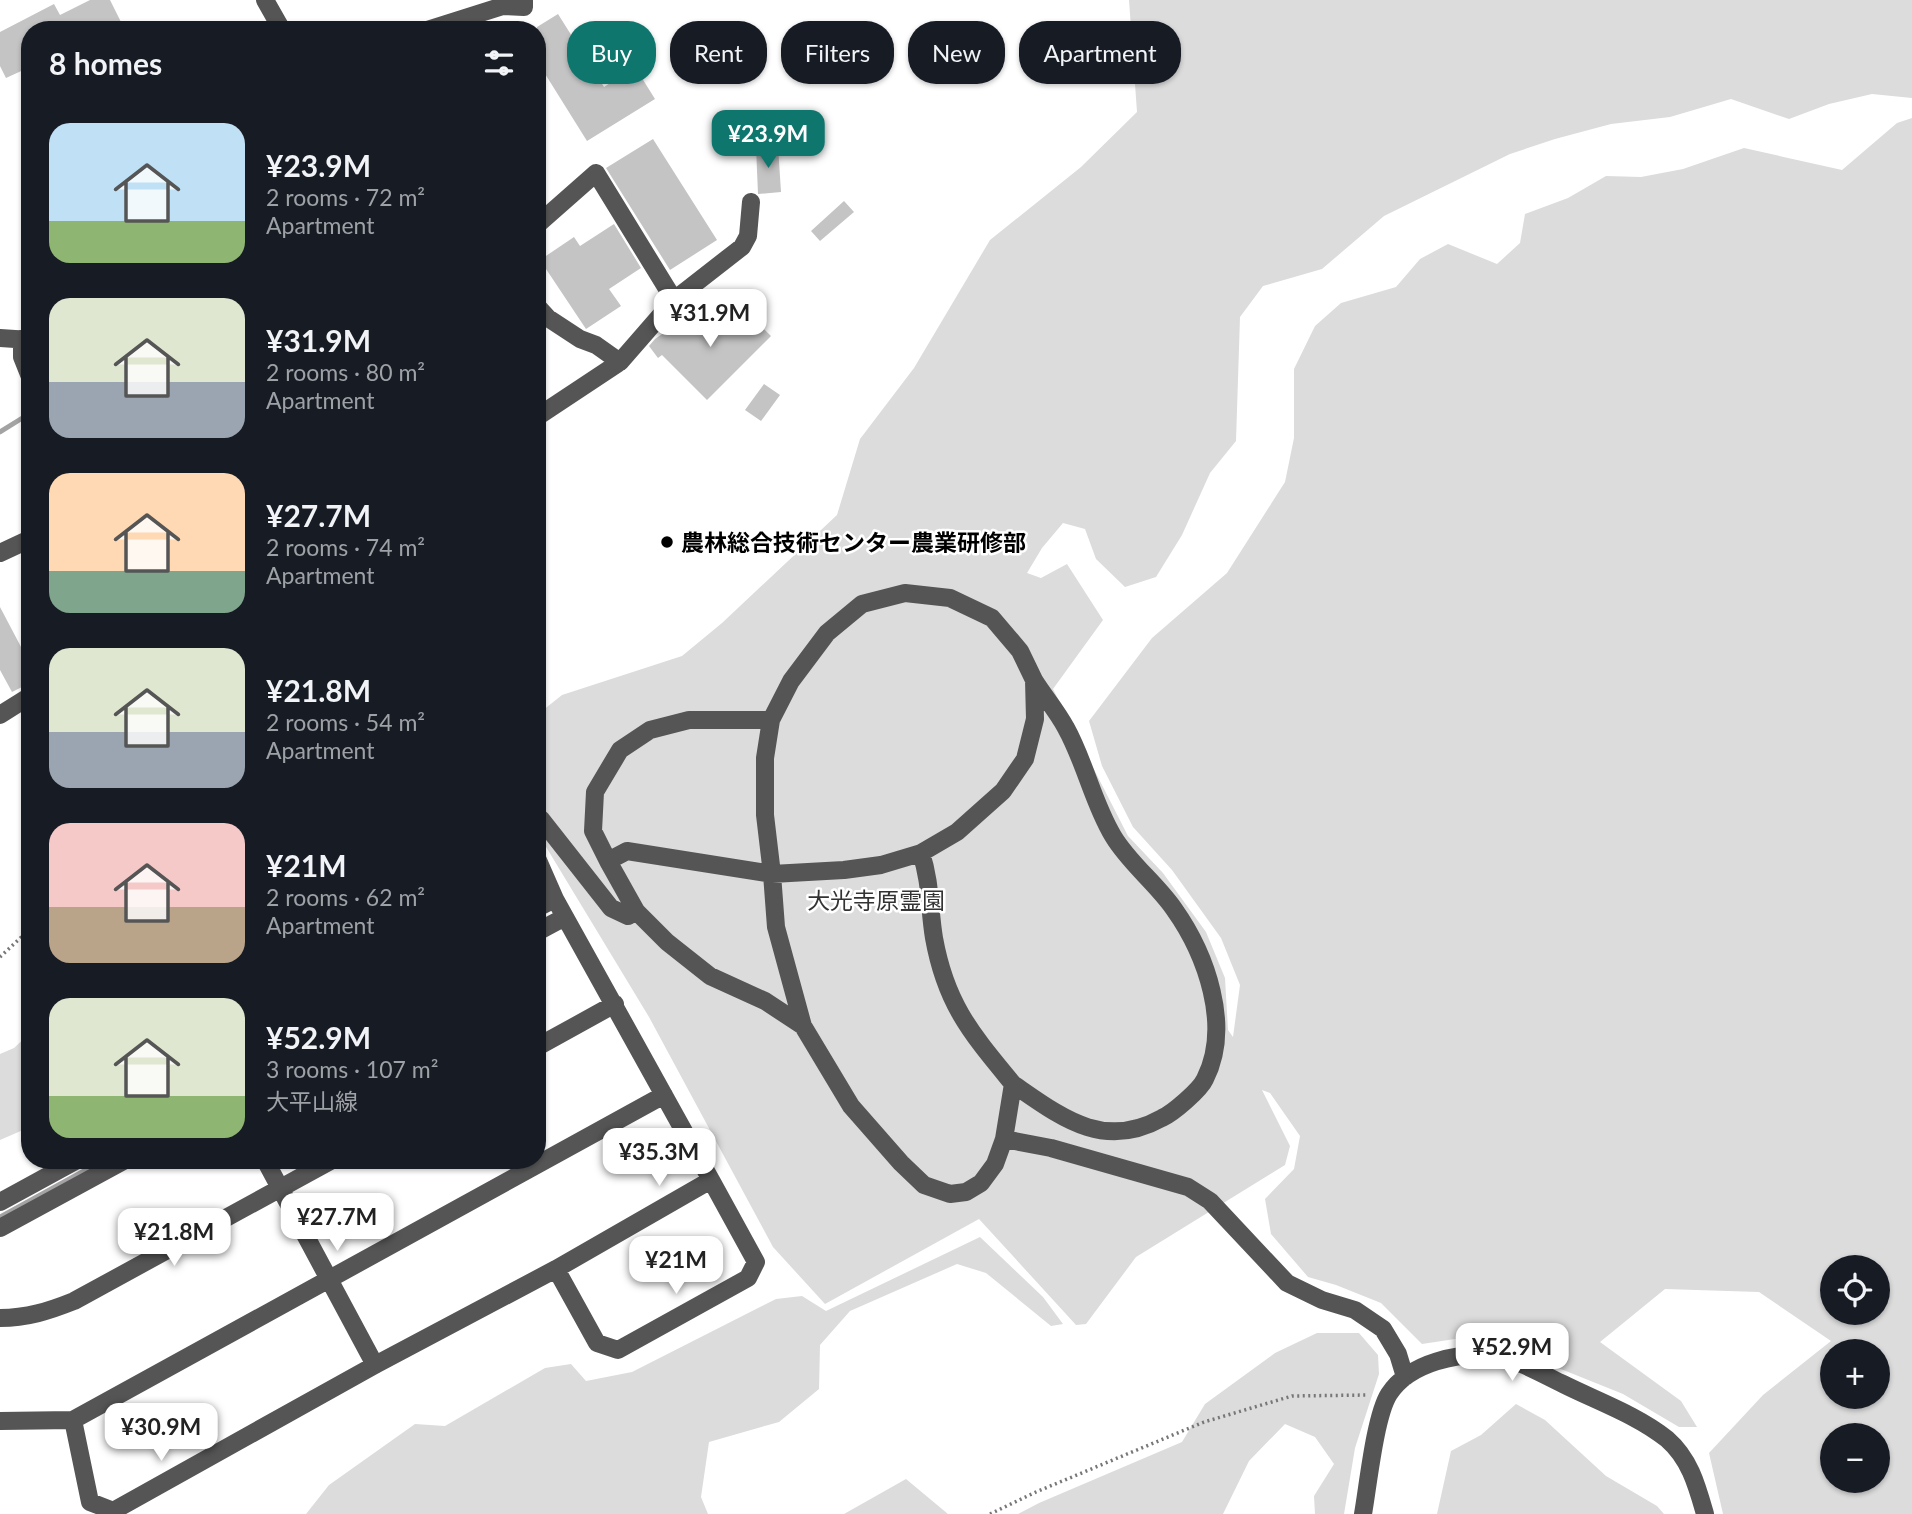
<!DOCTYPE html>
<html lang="en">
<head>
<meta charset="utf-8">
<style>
  :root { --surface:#171b24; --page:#242831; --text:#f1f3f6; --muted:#9ea1a6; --accent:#0f766e }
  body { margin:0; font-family:Lato,"Noto Sans JP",sans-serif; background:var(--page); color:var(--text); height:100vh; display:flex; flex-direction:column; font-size:26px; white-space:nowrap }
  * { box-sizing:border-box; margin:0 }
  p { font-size:23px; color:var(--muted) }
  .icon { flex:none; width:38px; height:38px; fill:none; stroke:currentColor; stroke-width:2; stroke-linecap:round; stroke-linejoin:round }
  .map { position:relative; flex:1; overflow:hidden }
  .side { position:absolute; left:21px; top:21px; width:525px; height:1148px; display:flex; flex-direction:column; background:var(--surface); border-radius:28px; box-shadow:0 2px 5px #0004 }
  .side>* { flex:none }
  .top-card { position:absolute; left:567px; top:21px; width:665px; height:63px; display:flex; gap:14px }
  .tools { position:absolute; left:1820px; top:1255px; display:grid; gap:14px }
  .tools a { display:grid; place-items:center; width:70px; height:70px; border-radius:50%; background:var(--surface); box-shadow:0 2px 5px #0004; font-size:35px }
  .price { position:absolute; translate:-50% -60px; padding:0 16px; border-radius:14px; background:#fff; color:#222; font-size:23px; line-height:46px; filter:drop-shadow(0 2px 4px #0008) }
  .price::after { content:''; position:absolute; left:50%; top:42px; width:21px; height:16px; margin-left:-10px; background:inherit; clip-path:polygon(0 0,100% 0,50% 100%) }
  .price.current { background:var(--accent); color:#fff }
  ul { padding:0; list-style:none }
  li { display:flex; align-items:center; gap:21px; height:175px; padding:0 28px }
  li span { display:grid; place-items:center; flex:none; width:196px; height:140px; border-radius:21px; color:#555 }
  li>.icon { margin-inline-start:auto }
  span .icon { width:84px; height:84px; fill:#fffc; stroke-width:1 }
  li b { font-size:30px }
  h2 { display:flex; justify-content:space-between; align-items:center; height:84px; padding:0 28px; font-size:30px }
  .chip { padding:0 24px; border-radius:28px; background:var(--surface); box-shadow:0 2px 5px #0004; font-size:24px; line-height:63px }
  .chip.current { background:var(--accent); color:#fff }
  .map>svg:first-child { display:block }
  .green { fill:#dcdcdc; fill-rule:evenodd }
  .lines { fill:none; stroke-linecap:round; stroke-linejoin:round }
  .stream { stroke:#a3a3a3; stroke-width:5 }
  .building { fill:#c4c4c4 }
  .path { stroke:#777; stroke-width:3.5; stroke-dasharray:2 3.5; stroke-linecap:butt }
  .minor { stroke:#555; stroke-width:18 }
  .poi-dot { fill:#000; stroke:#fff; stroke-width:2.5 }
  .labels { text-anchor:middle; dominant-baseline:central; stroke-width:5; stroke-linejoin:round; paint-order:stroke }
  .poi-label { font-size:23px; font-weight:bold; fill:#000; stroke:#fff; text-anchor:start }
  .park-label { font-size:23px; fill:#333; stroke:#fff }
</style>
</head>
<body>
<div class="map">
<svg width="1912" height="1514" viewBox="0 0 1912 1514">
  <rect width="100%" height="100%" fill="#fff"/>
  <path class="green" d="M1129,0H1912V98L1872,94L1829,104L1789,119L1731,99L1670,117L1611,124L1555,139L1510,154L1384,216L1322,269L1263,286L1240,317L1236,441L1210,473L1182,535L1156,577L1125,587L1096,559L1085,529L1063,523L1042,548L1027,573L1041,578L1067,564L1103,620L1053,689L1128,836L1163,873L1206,932L1225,978L1228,1030L1233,1037L1240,985L1221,938L1172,870L1133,827L1102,766L1089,721L1152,638L1227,573L1285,482L1294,438V369L1315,326L1341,303L1396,287L1420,259L1448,244L1497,264L1520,243L1525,214L1568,198L1606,176L1641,177L1683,169L1744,148L1842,170L1897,123L1912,118V1514H1723L1709,1453L1763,1395L1831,1341L1759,1292L1665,1289L1600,1342L1681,1401L1697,1427H1679L1623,1394L1531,1357L1468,1337L1422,1344L1381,1303L1336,1285L1308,1277L1271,1234L1265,1199L1294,1169L1300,1136L1270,1093L1262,1090L1290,1146L1285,1165L1136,1257L1086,1324L1076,1325L979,1219L825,1304L773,1247L649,1017L537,832V715L562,695L682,656L722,623L837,515L860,439L914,368L990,240L1081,167L1137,112ZM1832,1267H1878V1312H1832ZM1832,1351H1878V1396H1832ZM1832,1435H1878V1480H1832Z
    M30,1033V1127L0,1140V1054L14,1048Z
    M980,1237L1043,1297L1063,1324L1051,1326L986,1273L957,1264L850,1311L820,1345L819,1389L779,1422L709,1442L701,1497L708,1514H306L329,1485L415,1424L445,1426L545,1368L571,1364L586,1381L632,1372L776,1299L802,1296L826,1311Z
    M1317,1333H1359L1378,1355L1379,1374L1355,1448L1344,1514H1315L1314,1496L1334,1464L1315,1437L1285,1424L1249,1461L1223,1514H1018L1039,1503L1182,1442L1205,1404L1275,1353Z
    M1516,1404L1545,1420L1606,1476L1657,1506L1664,1514H1437L1451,1451L1481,1435Z
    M906,1479L948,1514H844Z"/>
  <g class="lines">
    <path class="stream" d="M0,432L24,417
      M0,1217L104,1160"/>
  </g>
  <path class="building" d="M90,0H110L125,30H30V67L6,78L0,66V32L54,4L60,15Z
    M558,14L604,87L635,67L655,99L587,141L537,61V27Z
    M653,139L717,240L670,270L606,168Z
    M778,146L781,192L758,194L756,147Z
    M844,201L854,212L820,241L811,231Z
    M614,224L641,268L609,289L621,306L586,329L540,260L574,237L580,246Z
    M742,308L771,336L707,400L662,355L658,358L649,346L655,339L695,311L714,336Z
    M764,384L780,395L761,421L745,410Z
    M0,607L30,664V683L12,692L0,670Z"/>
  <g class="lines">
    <path class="path" d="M0,957L30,929
      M990,1514L1036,1492L1204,1422L1292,1396L1368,1395"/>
    <path class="minor" d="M265,0L282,30
      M427,30L503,6L524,7V0
      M537,225L596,173L674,300
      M537,306L548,318L580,339L596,345L620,362
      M0,338L30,340
      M22,339V357L30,377
      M537,417L620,362L674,300L742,247L748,236L751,202
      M0,553L30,539
      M0,715L30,696
      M537,818L541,819L611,908L628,916L636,911L608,861L627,851L772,874L844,870L881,865L921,853L957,832L1003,791L1025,759L1035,719L1034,680L1020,651L992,618L950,598L905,593L862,604L827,633L791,681L771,720L765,758V815L772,874L776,927L803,1026L851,1106L901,1163L924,1185L950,1194L966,1192L981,1183L995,1164L1004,1139
      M921,853C931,883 929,908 934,938C946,1005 972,1034 1013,1084L1004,1139L1051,1148L1188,1187L1210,1201L1287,1283L1322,1300L1355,1310L1383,1329L1398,1354L1405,1377
      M608,861L593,831L595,792L620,750L650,730L689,720H771
      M537,908L555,899
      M636,911L667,942L710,976L765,1001L803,1026
      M537,932L565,917
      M537,1047L615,1004
      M1013,1084C1061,1117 1103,1151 1162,1118C1173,1113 1200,1090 1205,1079C1232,1026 1206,954 1174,909C1156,883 1129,863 1113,836C1093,803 1085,762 1066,728C1057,711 1044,696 1034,680
      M265,1160L375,1365
      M0,1202L77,1160
      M0,1228L125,1160
      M556,1269L597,1343L618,1350L748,1278L756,1262L711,1180
      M0,1318C27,1318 49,1311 74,1301L332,1160
      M73,1420L664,1095
      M0,1421L73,1420L90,1502L113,1511L375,1365L556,1269L711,1180L555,899L537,858
      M1363,1514C1368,1486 1375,1416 1389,1394C1410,1362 1459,1352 1494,1356C1515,1358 1544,1375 1563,1384C1597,1401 1637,1415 1667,1439C1690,1459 1697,1486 1705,1514"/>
  </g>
  <circle class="poi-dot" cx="667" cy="542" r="7"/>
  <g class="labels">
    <g class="poi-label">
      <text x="681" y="542">農林総合技術センター農業研修部</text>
    </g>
    <g class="park-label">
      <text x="876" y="900">大光寺原霊園</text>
    </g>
  </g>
</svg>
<div class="tools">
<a><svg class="icon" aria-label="locate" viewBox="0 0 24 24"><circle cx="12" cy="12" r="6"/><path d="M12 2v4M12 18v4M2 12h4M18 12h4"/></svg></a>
<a>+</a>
<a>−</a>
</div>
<b class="price current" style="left:768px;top:170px">¥23.9M</b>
<b class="price" style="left:710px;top:349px">¥31.9M</b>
<b class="price" style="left:659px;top:1188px">¥35.3M</b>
<b class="price" style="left:337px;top:1253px">¥27.7M</b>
<b class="price" style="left:174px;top:1268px">¥21.8M</b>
<b class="price" style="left:676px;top:1296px">¥21M</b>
<b class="price" style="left:1512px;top:1383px">¥52.9M</b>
<b class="price" style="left:161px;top:1463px">¥30.9M</b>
<div class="top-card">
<a class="chip current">Buy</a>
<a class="chip">Rent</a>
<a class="chip">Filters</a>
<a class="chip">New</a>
<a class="chip">Apartment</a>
</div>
<section class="side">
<h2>8 homes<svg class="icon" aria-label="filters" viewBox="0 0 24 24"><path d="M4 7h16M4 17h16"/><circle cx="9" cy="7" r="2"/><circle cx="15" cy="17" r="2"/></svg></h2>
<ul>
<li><span style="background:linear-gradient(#bfe0f5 70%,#8fb573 0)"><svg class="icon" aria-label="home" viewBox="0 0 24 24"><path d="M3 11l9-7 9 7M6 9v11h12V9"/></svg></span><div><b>¥23.9M</b><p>2 rooms · 72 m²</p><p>Apartment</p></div></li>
<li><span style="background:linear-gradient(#dfe7d0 60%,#9aa5b1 0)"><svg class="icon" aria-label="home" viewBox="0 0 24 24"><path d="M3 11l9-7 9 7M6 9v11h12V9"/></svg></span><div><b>¥31.9M</b><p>2 rooms · 80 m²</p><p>Apartment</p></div></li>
<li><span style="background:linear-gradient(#ffd9b3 70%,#7fa58c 0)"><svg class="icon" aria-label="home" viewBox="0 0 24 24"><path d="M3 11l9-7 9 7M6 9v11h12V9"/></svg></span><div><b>¥27.7M</b><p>2 rooms · 74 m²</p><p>Apartment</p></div></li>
<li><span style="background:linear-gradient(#dfe7d0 60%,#9aa5b1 0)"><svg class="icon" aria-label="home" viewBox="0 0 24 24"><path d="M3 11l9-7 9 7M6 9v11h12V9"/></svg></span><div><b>¥21.8M</b><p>2 rooms · 54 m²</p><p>Apartment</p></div></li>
<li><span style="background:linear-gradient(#f6c9c9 60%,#b9a48a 0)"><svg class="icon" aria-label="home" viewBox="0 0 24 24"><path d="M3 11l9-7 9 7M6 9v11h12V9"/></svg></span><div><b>¥21M</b><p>2 rooms · 62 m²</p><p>Apartment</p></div></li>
<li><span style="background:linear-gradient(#dfe7d0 70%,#8fb573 0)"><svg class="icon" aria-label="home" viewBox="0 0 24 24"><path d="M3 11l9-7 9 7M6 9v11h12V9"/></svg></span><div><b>¥52.9M</b><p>3 rooms · 107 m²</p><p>大平山線</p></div></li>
</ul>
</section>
</div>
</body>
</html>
